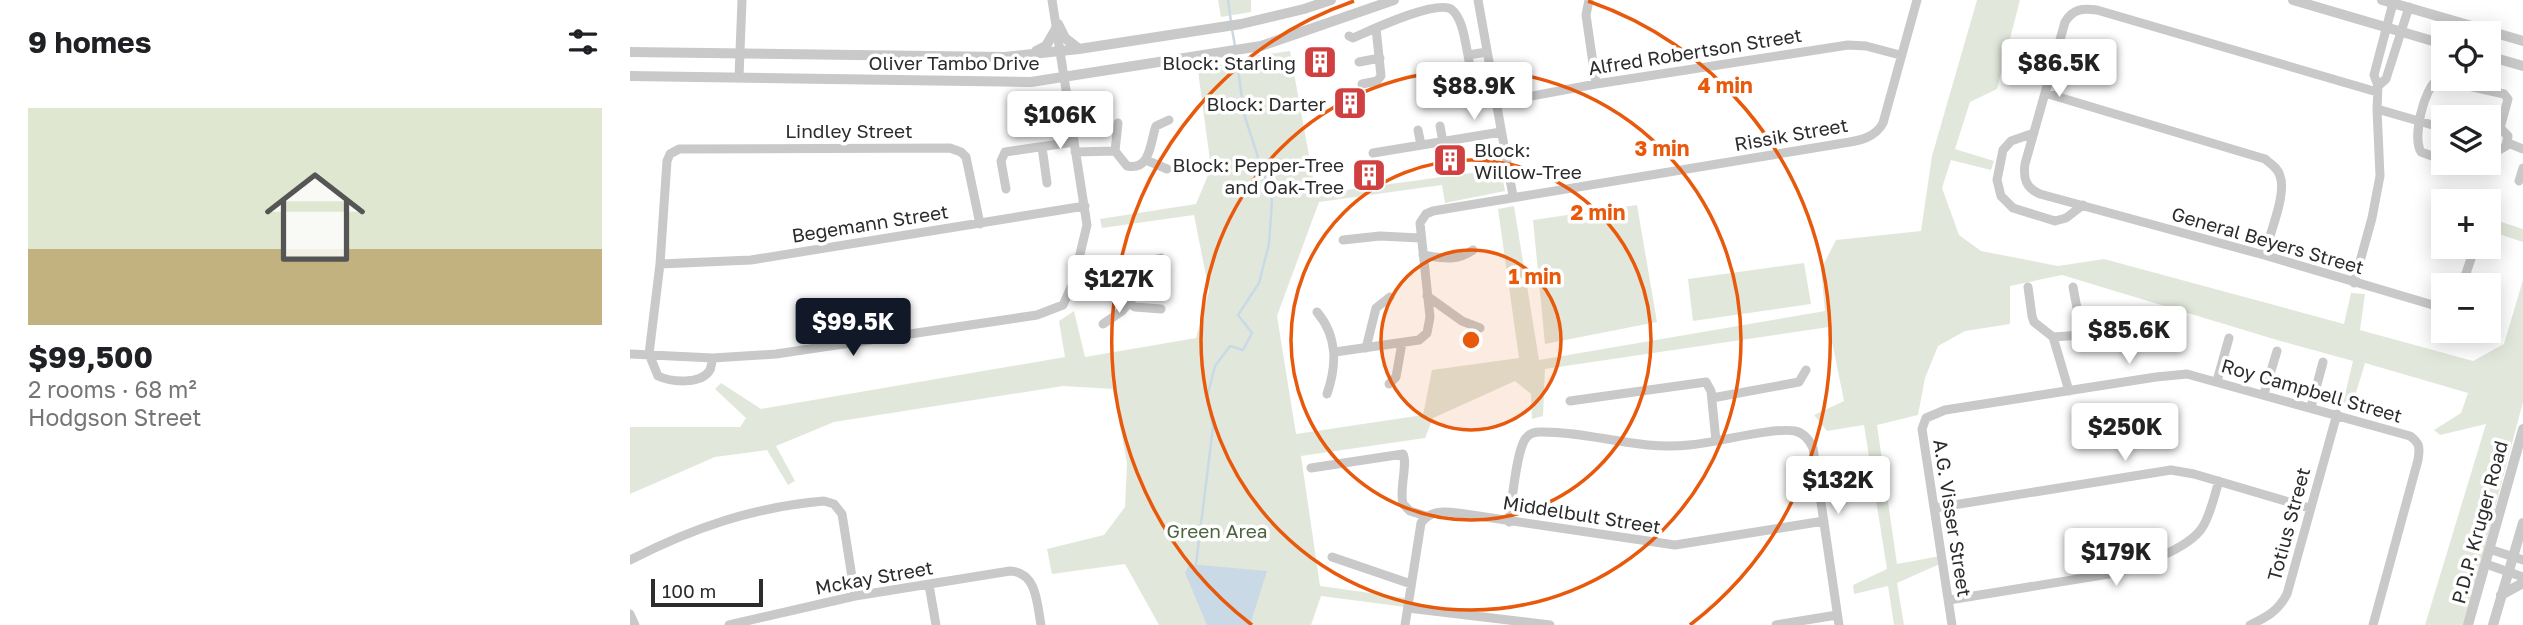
<!DOCTYPE html>
<html lang="en">
<head>
<meta charset="utf-8">
<style>
  :root { --surface:#fff; --page:#f6f6f6; --text:#202124; --muted:#757577; --line:#e0e0e0; --accent:#111827 }
  body { margin:0; font-family:"Golos Text",sans-serif; background:var(--page); color:var(--text); height:100vh; display:flex; flex-direction:column; font-size:26px; white-space:nowrap }
  * { box-sizing:border-box; margin:0 }
  p { font-size:23px; color:var(--muted) }
  .icon { flex:none; width:38px; height:38px; fill:none; stroke:currentColor; stroke-width:2; stroke-linecap:round; stroke-linejoin:round }
  .map { position:relative; flex:1; overflow:hidden }
  .details { display:flex; flex-direction:column; background:var(--surface); width:630px }
  .details>* { flex:none }
  .tools { position:absolute; left:1801px; top:21px; display:grid; gap:14px }
  .tools a { display:grid; place-items:center; width:70px; height:70px; border-radius:0px; background:var(--surface); box-shadow:0 4px 18px #0003; font-size:35px }
  .scale { position:absolute; left:21px; bottom:18px; width:112px; box-sizing:border-box; padding-left:7px; border:4px solid #2c2c2c; border-top:0; font-size:19px; line-height:24px; white-space:nowrap; color:#2c2c2c; -webkit-text-stroke:5px #fff; paint-order:stroke }
  .price { position:absolute; translate:-50% -60px; padding:0 16px; border-radius:7px; background:#fff; color:#222; font-size:23px; line-height:46px; filter:drop-shadow(0 2px 4px #0008) }
  .price::after { content:''; position:absolute; left:50%; top:42px; width:21px; height:16px; margin-left:-10px; background:inherit; clip-path:polygon(0 0,100% 0,50% 100%) }
  .price.current { background:var(--accent); color:#fff }
  ul { padding:0; list-style:none }
  li { display:grid; align-content:center; gap:14px; height:371px; padding:0 28px }
  li+li { border-top:2px solid var(--line) }
  li span { display:grid; place-items:center; height:217px; border-radius:0px; color:#555 }
  li>.icon { margin-inline-start:auto }
  span .icon { width:126px; height:126px; fill:#fffc; stroke-width:1 }
  li b { font-size:30px }
  h2 { display:flex; justify-content:space-between; align-items:center; height:84px; padding:0 28px; font-size:30px }
  main { display:flex; flex:1; min-height:0 }
  .map>svg:first-child { display:block }
  .green { fill:#e1e8db }
  .water { fill:#c9d9e6 }
  .lines { fill:none; stroke-linecap:round; stroke-linejoin:round }
  .stream { stroke:#c9d9e6; stroke-width:2.5 }
  .minor { stroke:#c9c9c9; stroke-width:9 }
  .tertiary { stroke:#c9c9c9; stroke-width:10 }
  .ring { fill:none; stroke:#e8590c; stroke-width:3.5 }
  .labels { text-anchor:middle; dominant-baseline:central; stroke-width:7; stroke-linejoin:round; paint-order:stroke }
  .street-label { font-size:19px; fill:#2c2c2c; stroke:#fff }
  .poi-label { font-size:19px; fill:#2c2c2c; stroke:#fff; text-anchor:end }
  .park-label { font-size:19px; fill:#4d623f; stroke:#fff }
  .centre { fill:#e8590c; stroke:#fff; stroke-width:3.5 }
  .ring-label { font-size:21px; text-anchor:middle; font-weight:bold; fill:#e8590c; stroke:#fff; stroke-width:7; stroke-linejoin:round; paint-order:stroke }
</style>
</head>
<body>
<main>
<section class="details">
<h2>9 homes<svg class="icon" aria-label="filters" viewBox="0 0 24 24"><path d="M4 7h16M4 17h16"/><circle cx="9" cy="7" r="2"/><circle cx="15" cy="17" r="2"/></svg></h2>
<ul>
<li><span style="background:linear-gradient(#dfe7d0 65%,#c2b280 0)"><svg class="icon" aria-label="home" viewBox="0 0 24 24"><path d="M3 11l9-7 9 7M6 9v11h12V9"/></svg></span><div><b>$99,500</b><p>2 rooms · 68 m²</p><p>Hodgson Street</p></div></li>
</ul>
</section>
<div class="map">
<svg width="1893" height="625" viewBox="0 0 1893 625">
  <rect width="100%" height="100%" fill="#fff"/>
  <path class="green" d="M588,0H621V12L591,17Z
    M1347,0H1390L1367,89L1340,102L1325,149L1364,161L1361,170L1321,160L1312,188L1329,235L1351,251L1428,266L1474,259L1714,324L1721,293L1735,294L1730,330L1843,361L1874,344L1893,280V402L1834,625H1795L1856,424L1810,435L1804,430L1831,413L1838,393L1735,363L1722,406L1713,403L1723,361L1647,340L1432,275L1380,286V324L1335,331L1308,346L1295,378L1288,415L1247,425L1267,564L1310,556L1312,563L1267,583L1274,625H1264L1258,586L1224,594L1223,585L1257,569L1234,425L1197,431L1184,415L1214,401L1199,327L915,369L913,416L902,419L901,394L885,381L803,418L795,438L671,456L690,586L776,598L775,607L691,596L681,625H529L495,564L422,574L417,549L474,535L495,507L497,463L483,389L433,386L204,422L146,446L165,481L158,485L137,450L85,457L0,494V427H110L116,418L85,389L91,383L131,409L435,357L429,321L444,311L455,357L566,338L579,291L564,215L472,228L470,219L566,204L581,168L568,71L622,56L660,51L686,194L871,169L875,191L815,203L812,185L689,202L647,316L666,434L793,415L802,370L889,358L868,209L884,206L909,360L1195,311L1191,269L1206,240L1291,231L1302,156Z
    M1007,205L1027,322L915,344L903,220Z
    M1862,219L1893,229V242L1863,232Z
    M1174,263L1181,304L1063,321L1058,279Z"/>
  <path class="water" d="M559,564L637,571L620,625H577L555,573Z"/>
  <g class="lines">
    <path class="stream" d="M598,0L601,22
      M602,29L605,46
      M566,564L583,427L577,397L585,366L600,346L613,350L622,333L608,315L629,283L639,244L642,200L614,114L606,53"/>
    <path class="minor" d="M848,0L883,196
      M959,0L956,15L966,84
      M719,36L723,38C741,30 805,0 821,9C833,18 835,42 838,55L857,52
      M838,55L844,91
      M729,62L750,58
      M109,77L112,0
      M732,84L747,81L751,76L746,28
      M1748,86L1756,79L1779,7
      M1747,92L1467,10C1452,8 1443,9 1435,22L1395,164C1393,179 1396,188 1410,194L1634,255L1813,308
      M1415,93L1635,159C1641,164 1648,168 1650,176C1657,194 1639,236 1634,255
      M865,103L966,84L1218,45L1236,46L1270,55
      M1747,109L1813,128
      M810,126L813,142
      M788,130L791,145
      M1858,131L1870,128
      M1404,133L1381,141L1373,150L1367,180L1371,196L1383,208L1425,221L1436,218L1453,205
      M1878,143L1893,149
      M412,147L417,183
      M1858,148L1867,151L1876,146L1878,136L1870,128
      M485,151L488,123
      M445,152L485,151L497,166C521,171 520,142 526,126L539,120
      M743,153L871,132
      M516,160L537,169
      M1813,160L1791,152C1782,137 1794,88 1808,79L1874,94L1878,99L1870,128
      M1821,163L1852,170L1860,164L1867,151
      M1889,181L1893,168
      M376,189L371,161L375,152L444,142
      M713,240L750,236L790,238
      M793,255C812,258 826,262 843,250
      M30,264L121,260L455,206
      M448,267L497,275L515,262L531,258
      M497,275L499,303L505,307L531,309
      M1724,283L1742,218L1750,176L1747,109L1748,86L1744,75L1763,3
      M1832,285L1845,247
      M1398,287L1402,316L1404,322L1423,337L1439,391
      M1443,287L1452,335
      M797,296L832,321L850,328
      M687,312C708,337 707,365 697,394
      M1519,320L1525,343
      M473,324L492,311L499,303
      M1423,337L1452,335L1540,316H1543L1547,322L1549,339
      M736,348L746,308L760,297
      M705,352L789,340L797,333L800,317L790,223L796,214L803,211L1208,144C1225,141 1244,140 1253,123L1287,0
      M0,354L83,358L146,354L407,315L433,305L443,283L457,225L422,0
      M83,358C82,360 81,368 80,370C71,385 41,382 28,376L19,354L30,264L37,161L40,154L49,149L320,148L331,152L336,157L350,224
      M1587,381L1599,338
      M759,384L766,377L772,343
      M1634,394L1647,351
      M1082,398L1169,382L1176,370
      M940,401L1076,382L1081,391L1086,441
      M1681,407L1693,362
      M681,468L773,454C778,464 769,489 773,504L780,511L796,516
      M1305,508L1541,470L1564,474L1679,508
      M879,522C882,504 886,450 896,438C899,434 904,432 910,432C960,431 1009,451 1059,445C1084,443 1143,427 1165,431C1174,433 1179,439 1183,448L1209,625
      M1859,549L1893,560
      M702,557L781,584
      M0,560C63,528 123,507 194,501L204,504L212,514L225,596
      M1856,564L1893,577
      M299,585L306,625
      M1319,600L1485,573C1509,566 1558,549 1572,528C1581,514 1584,496 1589,481
      M778,608L920,625
      M0,614L5,625
      M99,625L225,596L380,571C407,572 407,604 411,625
      M775,625L791,523C802,508 818,512 835,514L1045,545L1194,521
      M1146,625L1207,615
      M1322,625L1292,429L1296,418L1315,410L1526,377L1557,374L1780,436C1790,443 1790,448 1788,460L1743,625
      M1620,625C1637,617 1648,611 1657,594L1707,414"/>
    <path class="tertiary" d="M1663,0L1813,44
      M1752,0L1893,41
      M428,24L435,38L449,49
      M406,51L416,46L427,27
      M0,52L375,57L449,49L611,24L674,9L701,0
      M1858,56L1893,66
      M0,76L401,82L631,46L764,0
      M1871,595L1893,583
      M1838,625L1893,429
      M1863,625L1893,523"/>
  </g>
  <circle cx="841" cy="340" r="90" fill="#e8590c" fill-opacity=".12"/>
  <g class="ring">
    <circle cx="841" cy="340" r="90"/>
    <circle cx="841" cy="340" r="180"/>
    <circle cx="841" cy="340" r="270"/>
    <path d="M622 625A359 359 0 0 1 724 1M958 1A359 359 0 0 1 1060 625"/>
  </g>
  <defs>
    <g id="building-square" transform="scale(1.75)"><rect x="-9" y="-9" width="18" height="18" rx="4" fill="#d04041" stroke="#fff"/><path d="M-4-6H4V6H1V3H-1V6H-4ZM-2.5-4.3h1.7v1.8h-1.7ZM.8-4.3h1.7v1.8H.8ZM-2.5-1h1.7V.8h-1.7ZM.8-1h1.7V.8H.8Z" fill="#fff"/></g>
  </defs>
  <g fill-rule="evenodd">
    <use href="#building-square" x="690" y="62"/>
    <use href="#building-square" x="720" y="103"/>
    <use href="#building-square" x="820" y="160"/>
    <use href="#building-square" x="739" y="175"/>
  </g>
  <g class="labels">
    <g class="street-label">
      <text transform="translate(1065 51) rotate(-9)">Alfred Robertson Street</text>
      <text x="324" y="62">Oliver Tambo Drive</text>
      <text x="219" y="130">Lindley Street</text>
      <text transform="translate(1161 134) rotate(-10)">Rissik Street</text>
      <text transform="translate(240 223) rotate(-9)">Begemann Street</text>
      <text transform="translate(1638 240) rotate(16)">General Beyers Street</text>
      <text transform="translate(1682 390) rotate(16)">Roy Campbell Street</text>
      <text transform="translate(952 514) rotate(9)">Middelbult Street</text>
      <text transform="translate(1323 518) rotate(81)">A.G. Visser Street</text>
      <text transform="translate(1849 522) rotate(-75)">P.D.P. Kruger Road</text>
      <text transform="translate(1658 524) rotate(-75)">Totius Street</text>
      <text transform="translate(244 577) rotate(-10)">Mckay Street</text>
    </g>
    <g class="poi-label">
      <text x="666" y="62">Block: Starling</text>
      <text x="696" y="103">Block: Darter</text>
      <text x="844" y="149" text-anchor="start">Block:<tspan x="844" dy="22">Willow-Tree</tspan></text>
      <text x="714" y="164">Block: Pepper-Tree<tspan x="714" dy="22">and Oak-Tree</tspan></text>
    </g>
    <g class="park-label">
      <text x="587" y="530">Green Area</text>
    </g>
  </g>
  <circle cx="841" cy="340" r="10" class="centre"/>
  <g class="ring-label">
    <text x="1095" y="93">4 min</text>
    <text x="1032" y="156">3 min</text>
    <text x="968" y="220">2 min</text>
    <text x="905" y="284">1 min</text>
  </g>
</svg>
<div class="tools">
<a><svg class="icon" aria-label="locate" viewBox="0 0 24 24"><circle cx="12" cy="12" r="6"/><path d="M12 2v4M12 18v4M2 12h4M18 12h4"/></svg></a>
<a><svg class="icon" aria-label="layers" viewBox="0 0 24 24"><path d="M12 4l9 5-9 5-9-5zM3 14l9 5 9-5"/></svg></a>
<a>+</a>
<a>−</a>
</div>
<div class="scale">100 m</div>
<b class="price" style="left:1429px;top:99px">$86.5K</b>
<b class="price" style="left:844px;top:122px">$88.9K</b>
<b class="price" style="left:430px;top:151px">$106K</b>
<b class="price" style="left:489px;top:315px">$127K</b>
<b class="price current" style="left:223px;top:358px">$99.5K</b>
<b class="price" style="left:1499px;top:366px">$85.6K</b>
<b class="price" style="left:1495px;top:463px">$250K</b>
<b class="price" style="left:1208px;top:516px">$132K</b>
<b class="price" style="left:1486px;top:588px">$179K</b>
</div>
</main>
</body>
</html>
